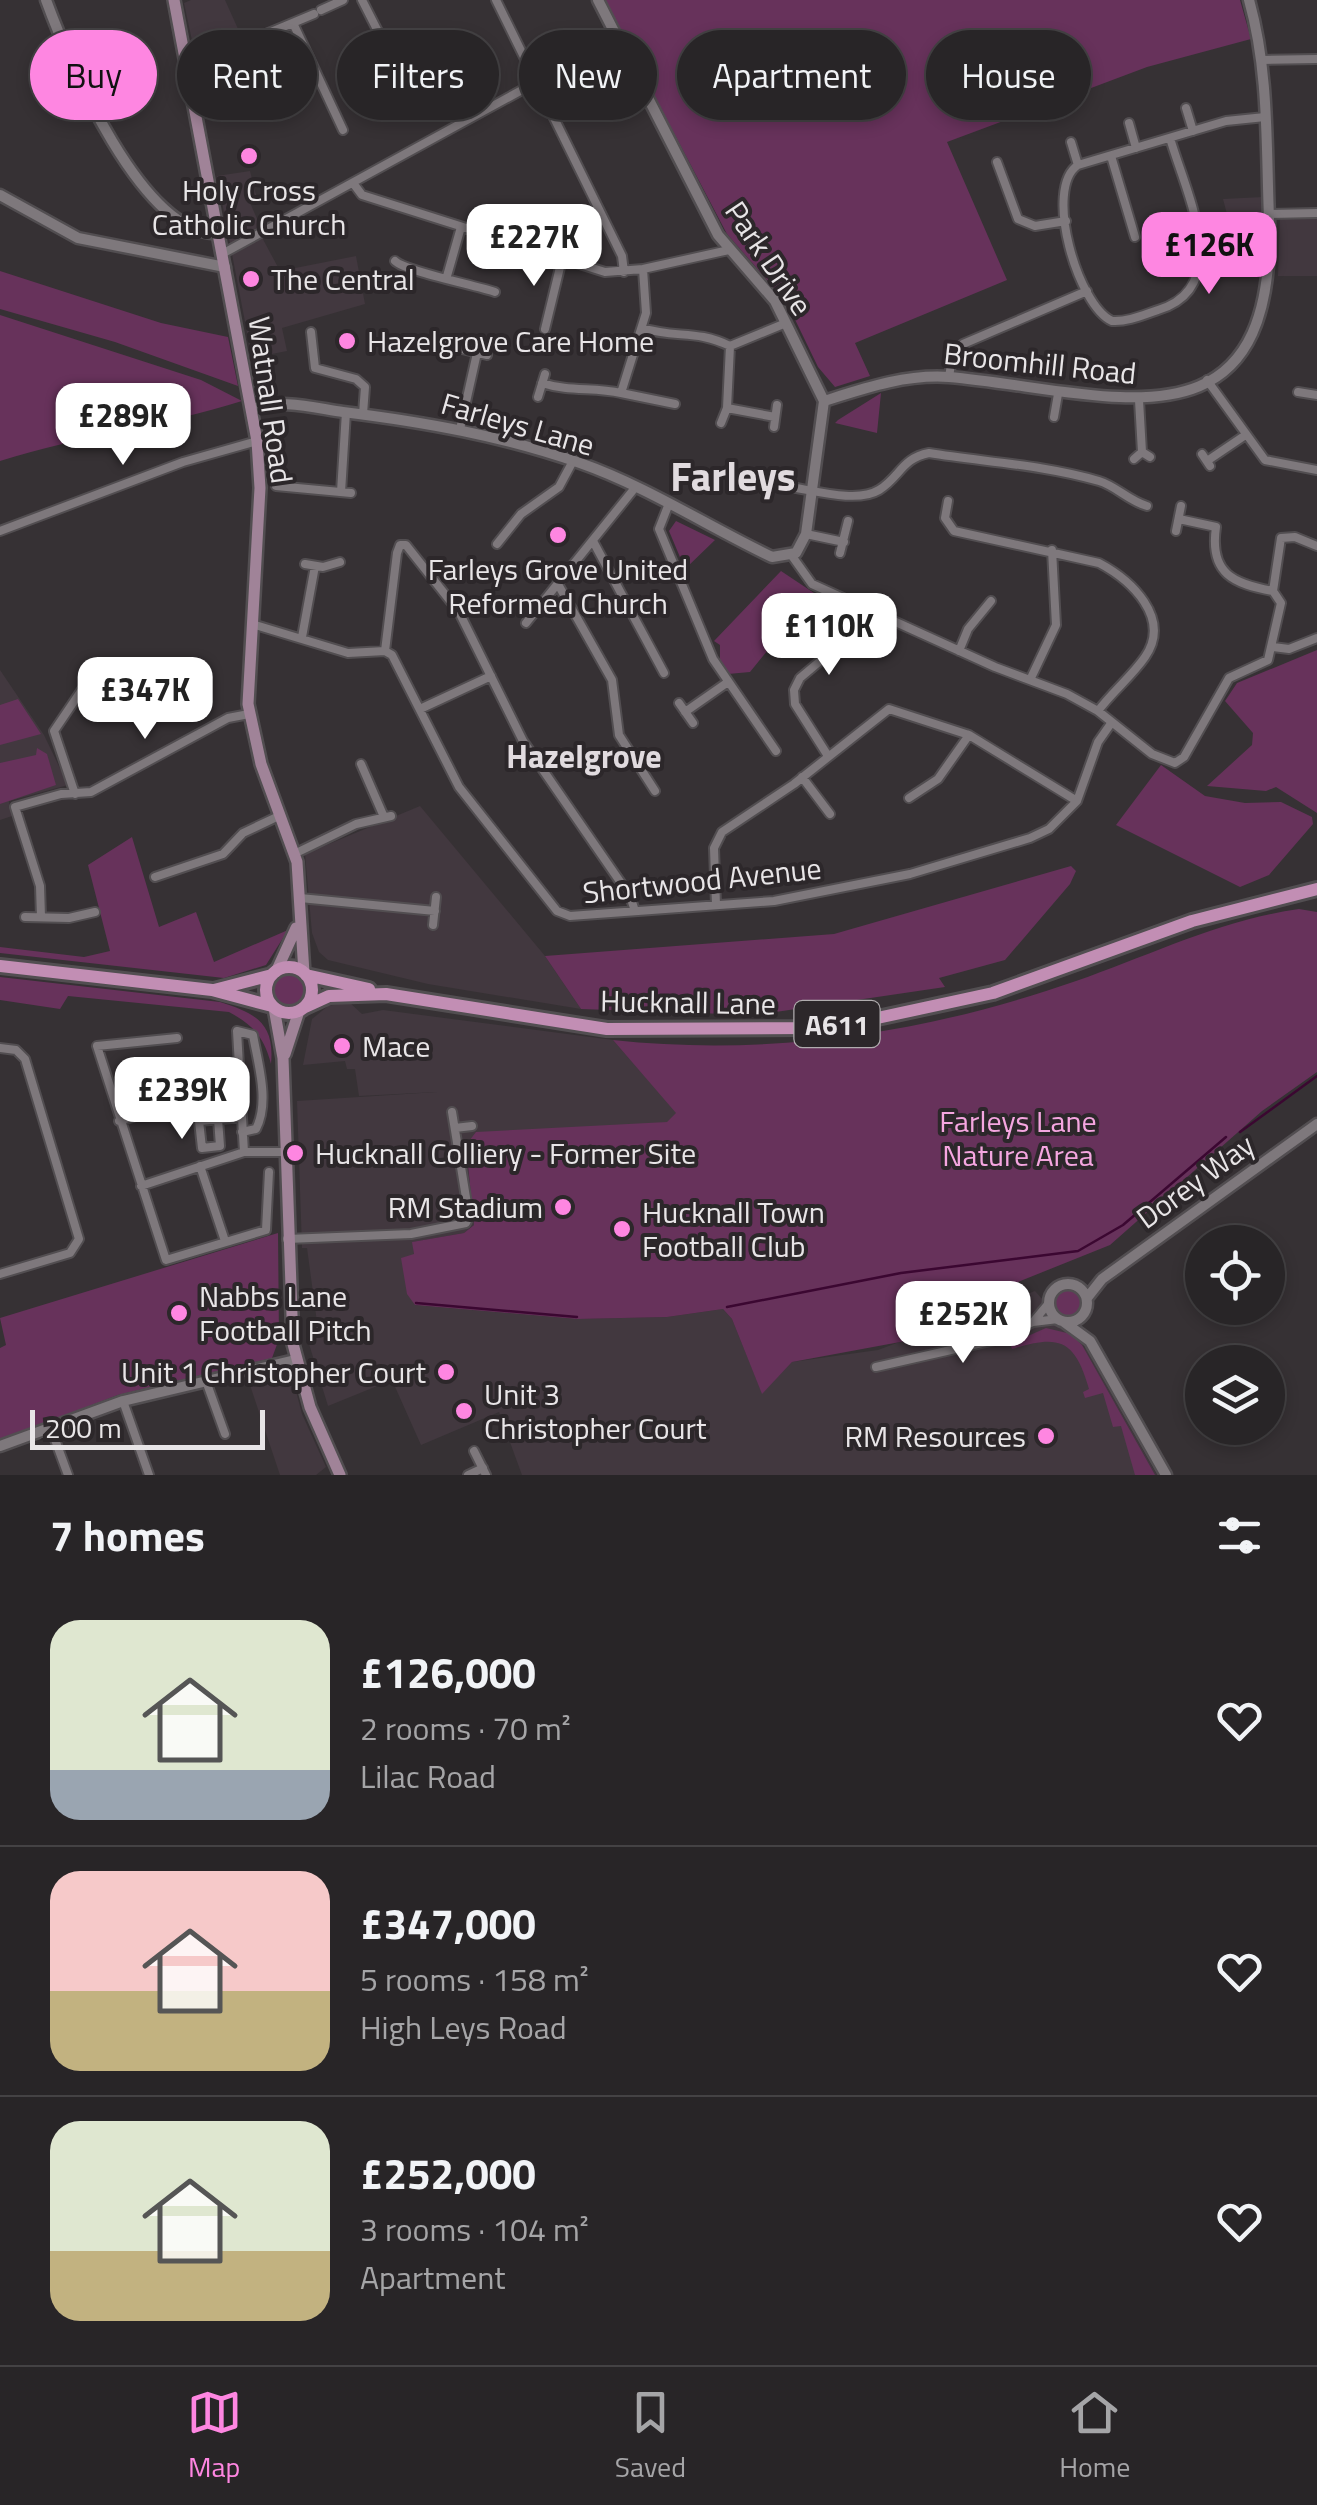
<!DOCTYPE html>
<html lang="en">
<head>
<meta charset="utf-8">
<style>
  :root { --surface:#282527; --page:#302d2f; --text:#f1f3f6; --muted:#a5a5a7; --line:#444244; --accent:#fe86e1 }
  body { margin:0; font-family:"Titillium Web",sans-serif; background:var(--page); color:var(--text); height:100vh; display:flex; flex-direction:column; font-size:38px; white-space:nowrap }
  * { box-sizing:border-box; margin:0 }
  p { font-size:32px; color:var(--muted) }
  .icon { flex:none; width:55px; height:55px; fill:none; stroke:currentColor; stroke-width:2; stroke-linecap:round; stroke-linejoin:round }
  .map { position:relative; height:1475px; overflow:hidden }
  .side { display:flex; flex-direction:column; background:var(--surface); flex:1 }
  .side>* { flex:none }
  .hud { position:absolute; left:30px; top:30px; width:1258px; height:90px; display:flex; gap:20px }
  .fabs { position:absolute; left:1185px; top:1225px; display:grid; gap:20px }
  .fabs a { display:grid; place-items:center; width:100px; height:100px; border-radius:50%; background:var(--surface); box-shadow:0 5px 15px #0003,0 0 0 2px var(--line); font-size:50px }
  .scale { position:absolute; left:30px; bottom:25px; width:235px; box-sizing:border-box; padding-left:10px; border:5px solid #e8e5e7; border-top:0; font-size:28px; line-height:35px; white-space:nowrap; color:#e8e5e7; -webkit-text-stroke:8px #2c272a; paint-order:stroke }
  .price { position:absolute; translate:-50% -85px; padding:0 22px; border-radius:20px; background:#fff; color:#222; font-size:32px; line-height:65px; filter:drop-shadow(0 2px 5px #0008) }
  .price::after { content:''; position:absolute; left:50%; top:60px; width:30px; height:22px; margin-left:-15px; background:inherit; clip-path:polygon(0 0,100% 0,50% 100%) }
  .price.current { background:var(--accent); color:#111 }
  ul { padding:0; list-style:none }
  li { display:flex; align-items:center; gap:30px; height:250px; padding:0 50px }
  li+li { border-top:2px solid var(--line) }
  li span { display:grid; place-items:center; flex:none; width:280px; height:200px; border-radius:30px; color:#555 }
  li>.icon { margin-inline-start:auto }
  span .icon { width:120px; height:120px; fill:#fffc; stroke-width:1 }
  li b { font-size:42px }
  h2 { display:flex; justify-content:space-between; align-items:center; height:120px; padding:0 50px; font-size:42px }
  .chip { padding:0 35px; border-radius:45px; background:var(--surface); box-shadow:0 5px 15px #0003,0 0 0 2px var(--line); font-size:35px; line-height:90px }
  .chip.current { background:var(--accent); color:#111 }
  .dock { display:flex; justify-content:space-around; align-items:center; height:140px; border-top:2px solid var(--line); background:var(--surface); font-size:28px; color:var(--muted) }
  .dock a { display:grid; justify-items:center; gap:5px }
  .dock .current { color:var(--accent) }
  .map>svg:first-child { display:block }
  .built { fill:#42383f }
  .green { fill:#67325b }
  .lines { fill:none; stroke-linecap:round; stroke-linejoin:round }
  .stream { stroke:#3b0731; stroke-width:2.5 }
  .minor-casing { stroke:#524e51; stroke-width:12 }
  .tertiary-casing { stroke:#524e51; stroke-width:15 }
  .secondary-casing { stroke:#524e51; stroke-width:16 }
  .primary-casing { stroke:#524e51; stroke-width:18 }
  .minor { stroke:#7e787c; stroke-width:8 }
  .tertiary { stroke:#7e787c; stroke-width:10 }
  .secondary { stroke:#a08398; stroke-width:11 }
  .primary { stroke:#c28eb4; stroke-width:12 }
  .poi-dot { fill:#fe86e1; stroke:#2c272a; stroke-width:4 }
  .labels { text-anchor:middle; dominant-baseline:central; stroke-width:8; stroke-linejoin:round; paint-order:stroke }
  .shield { fill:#2c272a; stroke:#b0acae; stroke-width:2.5 }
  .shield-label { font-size:28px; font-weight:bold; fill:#e8e5e7 }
  .poi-label { font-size:30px; fill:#e8e5e7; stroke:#2c272a; text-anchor:start }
  .street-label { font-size:30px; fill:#e8e5e7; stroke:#2c272a }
  .park-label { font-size:30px; fill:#f5a6e0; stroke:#2c272a }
  .neighbourhood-label { font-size:32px; font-weight:bold; fill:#e1dbdf; stroke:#2c272a }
  .district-label { font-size:40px; font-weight:bold; fill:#e1dbdf; stroke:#2c272a }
</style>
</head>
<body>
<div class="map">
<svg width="1317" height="1475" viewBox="0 0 1317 1475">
  <rect width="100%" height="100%" fill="#363134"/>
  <path class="built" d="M191,0H225L243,40L209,55L203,48L194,50L184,3Z
    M250,171L256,195L248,198L261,228L258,230L280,271L356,256L365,304L282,328L287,351L252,358L217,176Z
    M1263,197L1265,236L1234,241L1223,199Z
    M1317,217V276H1278L1280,218Z
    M0,670L44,735L68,785L9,801L12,816L0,820Z
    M420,806L545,956L581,1009L428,984L328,960L319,952L312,933L305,854Z
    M349,1002L362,1014L383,1010L613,1040L677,1113L668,1122L466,1145L474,1225L464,1233L413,1242L414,1255L402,1258L415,1305L577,1319L667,1317L723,1309L732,1319L762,1393L792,1362L878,1350L1035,1291L1086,1349L1157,1475H522L499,1412L421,1445L392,1380L328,1406L309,1344L317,1322L307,1248H302L297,1101L437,1092L359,1096L355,1069H347L345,1061L303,1065L312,1019L328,1006Z
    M284,1369L292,1376L302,1414L326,1467L316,1475H280L248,1379Z"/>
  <path class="green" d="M604,0H1240L1251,39L1147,67L947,142L1007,280L855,343L870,376L835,387L818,367L787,303L727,234Z
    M0,271L161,323L228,337L238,386L115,342L0,309Z
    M0,315L201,380L242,401C162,426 80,436 0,461Z
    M881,393L877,433L835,423L838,420Z
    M676,521L715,540L685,569L669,531Z
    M781,571L814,593L750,672L728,674L720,660V645L714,641Z
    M1317,650V813L1276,787L1266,791L1207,786L1252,745L1253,733L1225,701L1237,683Z
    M18,699L41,734L0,745V705Z
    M37,748L47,754L56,785L0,804V763L36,755Z
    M1161,765L1205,796L1245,803L1281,802L1312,817L1313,824L1269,875L1240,887L1116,825Z
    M132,837L159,927L196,912L214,962L288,930L266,965L224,978L0,953V947L84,957L110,951L88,865Z
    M1071,866L1076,871L1070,884L1005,960L939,978L945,987L755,1015L581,1009L545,956L834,934Z
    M1299,909L1317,912V1072L1262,1111L1110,1245L973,1300L927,1337L792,1362L762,1394L732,1319L723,1309L667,1317L577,1319L415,1305L407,1294L401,1258L414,1254L412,1242L464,1233L474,1225L466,1145L476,1132L667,1122L676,1113L613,1040C771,1057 927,1033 1076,981C1151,955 1220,920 1299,909Z
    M271 989a17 17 0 1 1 34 0a17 17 0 1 1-34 0Z
    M0,977L220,1002C255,1013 275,1023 271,1064C264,1037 253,1025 229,1012L68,996L60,1009L0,1000Z
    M278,1233L279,1339L272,1358L118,1395L0,1440V1348L6,1345L0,1318Z
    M1054 1303a15 15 0 1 1 30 0a15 15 0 1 1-30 0Z
    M1046,1328L1071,1334L1082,1345L1155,1475H1135L1121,1426L1113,1427L1103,1393L1085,1398L1083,1392L1089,1389C1075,1340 1060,1334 1012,1349L1010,1344Z"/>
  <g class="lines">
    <path class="stream" d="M1240,1132L1317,1076
      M416,1303L577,1317
      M727,1307L901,1273L1078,1251L1123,1225L1226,1137"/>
    <g class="minor-casing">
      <path id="minor" d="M362,0L392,59
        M496,0L622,256L624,272
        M321,10L343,0
        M293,23L343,130
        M1263,60L1317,59
        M382,67L428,43
        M185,68L314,14
        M1186,108L1193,131
        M1129,123L1136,148
        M1170,138C1185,191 1235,287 1158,310C1143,315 1128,322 1112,321C1078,306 1043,188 1078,165L1226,121L1265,117
        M1071,142L1078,165
        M1111,156L1135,237
        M997,162L1018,219L1035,226L1066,221
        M353,183L362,195L605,272L643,269L729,250
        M1269,214L1317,213
        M222,254L617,38
        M395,261C405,271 474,285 495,292
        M643,269L646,313L621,393L675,404
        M447,276L461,227
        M642,328C677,339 695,329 730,346L786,323
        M545,329L562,259
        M311,332L315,368L356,379L365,387L363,414
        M411,342H433L487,355
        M730,346L727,408L775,417
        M949,377L952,358L963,344L1087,291
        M1207,380L1265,460L1317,470
        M542,383C569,392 593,387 621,393
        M1298,392L1317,395
        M538,397L545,374
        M1139,400L1142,452
        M1054,417L1058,394
        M721,423L727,408
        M774,427L777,405
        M460,429L477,353
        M1202,454L1210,466
        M1134,459L1142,452L1150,457
        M1207,461L1244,436
        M276,486L351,493
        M784,486C810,489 856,504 879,490C900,477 902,458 929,453C985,462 1045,465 1099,481C1116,486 1129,501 1147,506
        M341,492L346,412
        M948,501L945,518L954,531L1099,563C1131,580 1172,618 1145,657C1132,676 1112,692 1098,711
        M668,506L659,529L713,659L776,751
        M0,531L183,462L257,441
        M1176,531L1181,506
        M806,534L844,542
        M594,543L664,673
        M497,544L521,514L559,487L573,461
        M840,553L848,521
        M792,556L812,584L995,667L1067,694L1098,711L1152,754L1175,763L1184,757L1229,678L1268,660L1281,603L1273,591C1234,584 1209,574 1216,527L1179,519
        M305,564L323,567L340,562
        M559,586L612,680L619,735L655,791
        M1273,591L1281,538L1295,537L1317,546
        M526,623L634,489
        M252,624L348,653L385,651L392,655L459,787L557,911L570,916L774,901L910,874L1030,838L1049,829L1077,801L1098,742L1112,722
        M302,637L315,566
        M1273,647L1289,649L1317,638
        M385,651L397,553L400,545H406L459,612L523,741L630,896L635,911
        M959,651L968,629L991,601
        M1030,680L1056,625L1052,550
        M679,703L693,723
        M420,709L491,676
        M685,712L728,682
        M828,756L795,704L794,690L800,678L851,635L863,607
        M361,764L384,817
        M802,777L830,814
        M75,794L54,731L100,663
        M909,798L938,779L969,735
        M294,854L356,824L391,816
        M155,877L223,854L243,833L281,815
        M300,898L435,911
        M716,905L714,848L722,832L794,784L889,709L969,735L1077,801
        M25,917L69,918L95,912
        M41,917L40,886L15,807L61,794L91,792L228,718L249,714
        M433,925L436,897
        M177,1038L97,1046L166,1260L266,1230L269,1172
        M0,1048L16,1050L25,1059L79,1239L70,1253L0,1274
        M218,1119L220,1146L202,1148L199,1121L242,1117
        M119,1121L182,1102
        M455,1128L472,1126
        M242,1132L256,1129C270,1102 258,1064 253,1035L237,1031L244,1152
        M200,1166L225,1241
        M141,1186L244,1152H285
        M287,1239L411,1234L466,1223L469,1216L452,1112
        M1033,1322L1049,1303
        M876,1367L995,1340L1033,1322L1058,1319
        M206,1381L225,1434
        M123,1401L149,1475
        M50,1426L68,1475
        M474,1451L486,1475
        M468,1475L483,1468"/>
    </g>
    <g class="tertiary-casing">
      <path id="tertiary" d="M46,0C68,60 143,239 219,233
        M0,195L78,238L225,267
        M824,401C865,388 906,374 949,377C1107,391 1277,462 1269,218C1266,144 1269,71 1249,0
        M253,409C279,398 315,408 343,412C424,422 503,436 580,463C646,486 709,527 772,557L796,553L806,534L824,401L775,301L718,235L598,0
        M1049 1303a19 19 0 1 1 38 0a19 19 0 1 1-38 0Z
        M1087,1298L1102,1279L1317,1124
        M1064,1322L1090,1341L1166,1475
        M0,1446L123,1401L295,1360"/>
    </g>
    <g class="secondary-casing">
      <path id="secondary" d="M174,0L257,441L260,488L248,704L261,764L297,862L304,973
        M276,972L296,928
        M274,1008L283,1058L293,1344L310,1407L340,1475
        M285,1054L299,1011"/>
    </g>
    <g class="primary-casing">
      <path id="primary" d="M0,966L212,990L272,1006
        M266 990a23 23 0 1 1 46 0a23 23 0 1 1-46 0Z
        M306,975L369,989
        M214,990L272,975
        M305,1007L329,996L386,994L607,1029L805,1028L868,1020L993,993L1192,921L1317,889"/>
    </g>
    <use href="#minor" class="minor"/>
    <use href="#tertiary" class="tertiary"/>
    <use href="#secondary" class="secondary"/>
    <use href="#primary" class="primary"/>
  </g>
  <g class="poi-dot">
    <circle cx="249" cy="156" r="10"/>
    <circle cx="251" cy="279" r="10"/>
    <circle cx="347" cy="341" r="10"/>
    <circle cx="558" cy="535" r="10"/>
    <circle cx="342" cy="1046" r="10"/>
    <circle cx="295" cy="1153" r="10"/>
    <circle cx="563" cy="1207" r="10"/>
    <circle cx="622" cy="1229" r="10"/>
    <circle cx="179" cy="1313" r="10"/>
    <circle cx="446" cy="1372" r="10"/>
    <circle cx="464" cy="1411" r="10"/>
    <circle cx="1046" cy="1436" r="10"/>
  </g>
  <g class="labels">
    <rect class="shield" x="794.5" y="1001" width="85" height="46" rx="8"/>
    <g class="shield-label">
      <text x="837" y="1024">A611</text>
    </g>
    <g class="poi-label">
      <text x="249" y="190" text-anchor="middle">Holy Cross<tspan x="249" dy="34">Catholic Church</tspan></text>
      <text x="271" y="279">The Central</text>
      <text x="367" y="341">Hazelgrove Care Home</text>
      <text x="558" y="569" text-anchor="middle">Farleys Grove United<tspan x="558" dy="34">Reformed Church</tspan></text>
      <text x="362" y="1046">Mace</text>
      <text x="315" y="1153">Hucknall Colliery - Former Site</text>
      <text x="543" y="1207" text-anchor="end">RM Stadium</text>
      <text x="642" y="1212">Hucknall Town<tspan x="642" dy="34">Football Club</tspan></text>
      <text x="199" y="1296">Nabbs Lane<tspan x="199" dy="34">Football Pitch</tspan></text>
      <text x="426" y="1372" text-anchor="end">Unit 1 Christopher Court</text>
      <text x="484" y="1394">Unit 3<tspan x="484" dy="34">Christopher Court</tspan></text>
      <text x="1026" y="1436" text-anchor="end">RM Resources</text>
    </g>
    <g class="street-label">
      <text transform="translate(769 258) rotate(56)">Park Drive</text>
      <text transform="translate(1040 363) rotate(6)">Broomhill Road</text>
      <text transform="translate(271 400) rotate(82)">Watnall Road</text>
      <text transform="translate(518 424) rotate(16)">Farleys Lane</text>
      <text transform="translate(702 880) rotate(-6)">Shortwood Avenue</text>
      <text transform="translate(688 1002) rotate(1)">Hucknall Lane</text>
      <text transform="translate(1195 1181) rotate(-36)">Dorey Way</text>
    </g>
    <g class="park-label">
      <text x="1018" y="1121">Farleys Lane<tspan x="1018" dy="34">Nature Area</tspan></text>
    </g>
    <g class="neighbourhood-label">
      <text x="584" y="756">Hazelgrove</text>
    </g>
    <g class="district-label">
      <text x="733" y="476">Farleys</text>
    </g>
  </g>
</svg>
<div class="fabs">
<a><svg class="icon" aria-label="locate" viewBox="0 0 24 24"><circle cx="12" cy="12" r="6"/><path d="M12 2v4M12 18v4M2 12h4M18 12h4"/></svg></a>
<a><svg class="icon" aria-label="layers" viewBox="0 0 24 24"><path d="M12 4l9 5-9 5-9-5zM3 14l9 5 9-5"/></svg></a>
</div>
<div class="scale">200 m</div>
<b class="price" style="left:534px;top:289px">£227K</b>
<b class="price current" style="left:1209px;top:297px">£126K</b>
<b class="price" style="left:123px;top:468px">£289K</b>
<b class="price" style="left:829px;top:678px">£110K</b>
<b class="price" style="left:145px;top:742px">£347K</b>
<b class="price" style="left:182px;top:1142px">£239K</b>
<b class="price" style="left:963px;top:1366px">£252K</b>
<div class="hud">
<a class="chip current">Buy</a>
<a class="chip">Rent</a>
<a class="chip">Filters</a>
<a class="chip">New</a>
<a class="chip">Apartment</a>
<a class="chip">House</a>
</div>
</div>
<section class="side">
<h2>7 homes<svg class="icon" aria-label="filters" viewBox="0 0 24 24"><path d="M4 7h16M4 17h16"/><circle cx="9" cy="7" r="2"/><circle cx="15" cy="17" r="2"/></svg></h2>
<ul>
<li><span style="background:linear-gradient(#dfe7d0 75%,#9aa5b1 0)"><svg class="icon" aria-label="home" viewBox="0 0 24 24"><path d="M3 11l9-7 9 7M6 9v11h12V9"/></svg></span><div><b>£126,000</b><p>2 rooms · 70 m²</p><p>Lilac Road</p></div><svg class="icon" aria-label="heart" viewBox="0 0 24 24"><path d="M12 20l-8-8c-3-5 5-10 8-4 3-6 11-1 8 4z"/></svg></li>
<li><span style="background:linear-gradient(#f6c9c9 60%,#c2b280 0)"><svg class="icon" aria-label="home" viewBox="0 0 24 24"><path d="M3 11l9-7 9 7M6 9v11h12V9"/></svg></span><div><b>£347,000</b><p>5 rooms · 158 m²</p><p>High Leys Road</p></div><svg class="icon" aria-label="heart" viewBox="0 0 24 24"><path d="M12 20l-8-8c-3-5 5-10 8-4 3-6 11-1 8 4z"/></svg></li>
<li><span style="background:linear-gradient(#dfe7d0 65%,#c2b280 0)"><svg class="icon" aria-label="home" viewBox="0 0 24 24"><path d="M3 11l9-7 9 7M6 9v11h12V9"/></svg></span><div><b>£252,000</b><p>3 rooms · 104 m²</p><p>Apartment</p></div><svg class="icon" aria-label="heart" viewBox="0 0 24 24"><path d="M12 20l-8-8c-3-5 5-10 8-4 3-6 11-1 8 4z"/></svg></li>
</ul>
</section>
<nav class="dock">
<a class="current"><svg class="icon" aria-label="map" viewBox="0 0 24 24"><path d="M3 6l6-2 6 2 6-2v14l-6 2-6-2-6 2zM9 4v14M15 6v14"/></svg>Map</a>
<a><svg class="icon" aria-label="saved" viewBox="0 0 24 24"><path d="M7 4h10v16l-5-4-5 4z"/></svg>Saved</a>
<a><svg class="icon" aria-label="home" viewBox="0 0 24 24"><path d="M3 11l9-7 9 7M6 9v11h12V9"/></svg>Home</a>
</nav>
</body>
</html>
